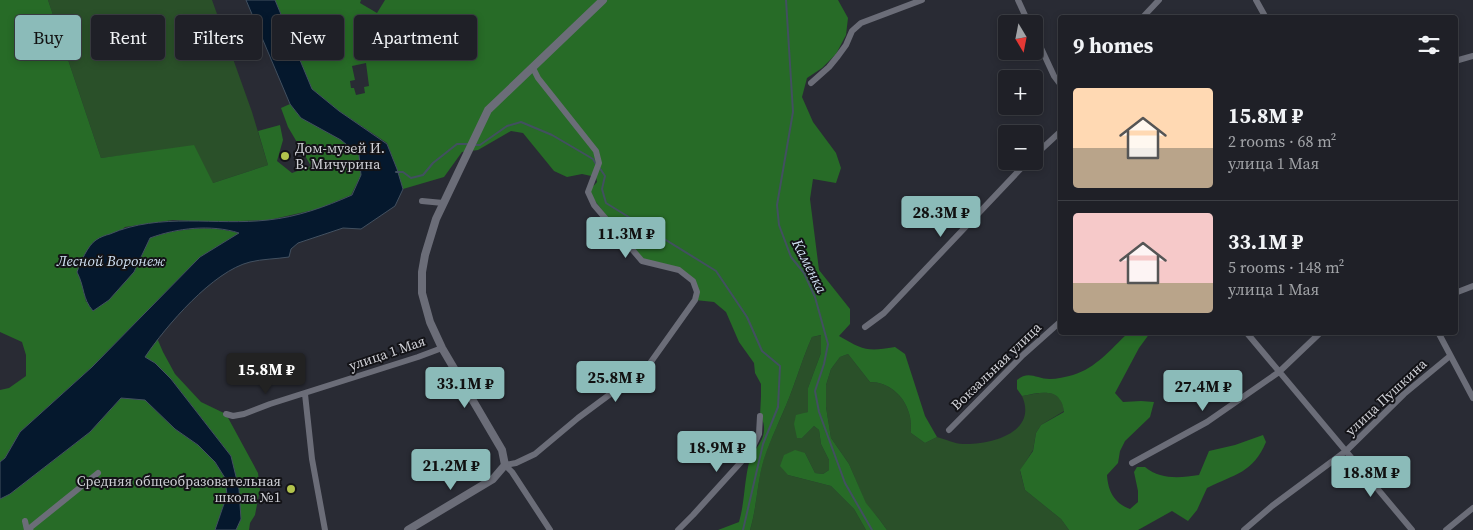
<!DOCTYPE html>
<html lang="en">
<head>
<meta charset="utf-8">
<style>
  :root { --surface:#1f2027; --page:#2c2d33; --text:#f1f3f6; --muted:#a1a3a7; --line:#3c3e44; --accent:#8bbbb9 }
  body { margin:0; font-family:"Source Serif 4",serif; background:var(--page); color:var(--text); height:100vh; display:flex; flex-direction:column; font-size:19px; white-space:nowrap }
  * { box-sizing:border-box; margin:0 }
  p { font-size:16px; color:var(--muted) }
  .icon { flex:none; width:28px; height:28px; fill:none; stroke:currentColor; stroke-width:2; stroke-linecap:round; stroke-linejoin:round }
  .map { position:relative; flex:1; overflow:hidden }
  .drawer { position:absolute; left:1058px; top:15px; width:400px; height:320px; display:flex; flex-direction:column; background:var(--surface); border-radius:5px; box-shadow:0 2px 8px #0003,0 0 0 1px var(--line) }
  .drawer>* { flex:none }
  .banner { position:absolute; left:15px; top:15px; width:475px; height:45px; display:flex; gap:10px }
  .needle { width:32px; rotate:170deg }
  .fabs { position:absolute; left:998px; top:15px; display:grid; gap:10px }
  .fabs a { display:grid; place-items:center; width:45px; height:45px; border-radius:5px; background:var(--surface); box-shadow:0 2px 8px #0003,0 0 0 1px var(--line); font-size:25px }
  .price { position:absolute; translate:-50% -42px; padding:0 11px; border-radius:5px; background:var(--accent); color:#111; font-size:16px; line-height:32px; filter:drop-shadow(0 1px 2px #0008) }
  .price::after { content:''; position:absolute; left:50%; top:30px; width:15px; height:11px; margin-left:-8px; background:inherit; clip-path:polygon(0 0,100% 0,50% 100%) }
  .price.on { background:#222; color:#fff }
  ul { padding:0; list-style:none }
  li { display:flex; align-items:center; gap:15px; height:125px; padding:0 15px }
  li+li { border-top:1px solid var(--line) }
  li span { display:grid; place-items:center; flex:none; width:140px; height:100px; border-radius:5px; color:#555 }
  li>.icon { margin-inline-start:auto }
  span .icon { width:60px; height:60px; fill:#fffc; stroke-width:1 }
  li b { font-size:21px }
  h2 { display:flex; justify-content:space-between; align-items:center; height:60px; padding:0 15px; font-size:21px }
  .tag { padding:0 18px; border-radius:5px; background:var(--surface); box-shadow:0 2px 8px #0003,0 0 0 1px var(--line); font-size:18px; line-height:45px }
  .tag.on { background:var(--accent); color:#111 }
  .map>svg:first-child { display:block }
  .green { fill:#2a5029 }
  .forest { fill:#276b27; fill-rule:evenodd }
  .water { fill:#05182d; stroke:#425060 }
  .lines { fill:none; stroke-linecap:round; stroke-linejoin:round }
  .stream { stroke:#425060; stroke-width:2 }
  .minor { stroke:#6b6d78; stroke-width:6 }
  .tertiary { stroke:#6b6d78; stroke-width:8 }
  .poi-dot { fill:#b2c34c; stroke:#131317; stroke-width:2 }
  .labels { text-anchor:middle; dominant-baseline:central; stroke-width:4; stroke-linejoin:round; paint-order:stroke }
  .poi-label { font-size:14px; fill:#d0d1d7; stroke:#131317; text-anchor:start }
  .street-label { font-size:14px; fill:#d0d1d7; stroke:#131317 }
  .water-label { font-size:15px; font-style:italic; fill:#cfdff1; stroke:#131317 }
</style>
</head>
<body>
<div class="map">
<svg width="1473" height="530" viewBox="0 0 1473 530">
  <rect width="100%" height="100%" fill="#292b34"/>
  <path class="green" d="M48,0H212L252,112L268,165L213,183L142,153L101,158Z
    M822,335L821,353L808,388V412L803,414L802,438L814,426L819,430L821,444L829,460V470L823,474L815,473L805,453L788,475L831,486L854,509L866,530H750C757,507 757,482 764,458C771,438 781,418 789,398C797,378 803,357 812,337Z
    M848,354L870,382C888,382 904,395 909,413C911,419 911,427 911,433L925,443L937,437C945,439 955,444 963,444C992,445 1038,432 1022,396C1040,393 1061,386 1064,411L1041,425L1036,433L1033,450L1020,471L1025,490L1061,519L1069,530H887L879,519L866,504L849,464L831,438L826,407V385L831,369L840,357Z"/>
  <path class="forest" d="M0,0H48L101,158L194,145L213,183L268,165L258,131L280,125L283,140L277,161L292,173L311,166L288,127L281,108L290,104L301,118L341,140L359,155L361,175L351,195L318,209L269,220L209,222L173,220L125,227L77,272L83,283L86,302L134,272L150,238C178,228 210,225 239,233L200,257L92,367L20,432L5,458L0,462V390L9,388L26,376V355L22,342L0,332Z
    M275,0H361L360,3L377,13L385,0H838L848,18L846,35L836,54L822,68L807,78L802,97L813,122L836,153L841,168L836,183L813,179L810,199L819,270L850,309V324L839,336C863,350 867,352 895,347L905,354L925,416L937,437L925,443L911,433C911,427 911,419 909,413C904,395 888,382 870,382L848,354L840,357L831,369L826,385V407L831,438L849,464L866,503L879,519L887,530H866L854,509L831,486L788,475L780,466L784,455L795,450L805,453L815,473L823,474L829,470V460L821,444L819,430L814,426L802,438H797L794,424L796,415L808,412V388L821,353V335L812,337C803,357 797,378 789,398C781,418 771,438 764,459C757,482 757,507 750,530H718L739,522C745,502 744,480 750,459C753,452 759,446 762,439C765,432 765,422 760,416L761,396V384L755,373L754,363L739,342L726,312L714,302L695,300L697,292L685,274L642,261L588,192L597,182L596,177L582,174L567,177L554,171L523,133L511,131L478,150L462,152L444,177L403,189L397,169L387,143L339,111L312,89ZM366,63L369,86L364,87L365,93L356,95L354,88H351L350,81L355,80L352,66Z
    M1128,333H1150L1139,348L1115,393L1123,402L1141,401L1154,402L1150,417L1125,441L1120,451L1118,463L1107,475C1108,491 1114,503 1130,509L1138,502V491L1134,472L1137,467H1145C1161,480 1180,478 1199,475L1209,451L1235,445L1263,435L1266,442C1253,473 1235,474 1207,488L1197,510L1188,521L1172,511L1138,530H1069L1061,519L1025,490L1020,470L1033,451L1036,433L1041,425L1064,412C1061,386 1040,393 1022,396L1017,389V380C1029,370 1036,379 1050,379C1057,379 1065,377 1073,375C1096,368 1111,349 1128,333Z
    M157,338L163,352L175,374L201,402L226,414L258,473L260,489L255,515L250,523L249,530H236L241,519L231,456L171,379L145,357Z
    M121,398L145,400L175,429L198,445L215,462L225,478L227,495L215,530H0V499L10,494L90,432Z"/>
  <path class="water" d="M246,0H275L312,89L339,111L387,144L397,169L403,189L395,206L361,229L343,228L298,243L291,249L289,257C276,259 262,259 250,262C213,271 166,326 145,357L155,363L171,379L231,456L239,489L241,519L236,530H215L227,495L225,478L215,462L198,445L175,429L145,400L121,398L90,432L10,494L0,499V462L5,458L20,432L92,367L200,257L239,233C211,224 177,228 150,238L134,272L109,300L93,311C82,298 85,288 77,272C80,263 88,245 96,240C100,237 106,235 110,234C160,212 216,226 268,220C297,217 325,207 352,195L361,175L359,155L341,140L301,118L290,104Z"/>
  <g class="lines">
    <path class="stream" d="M786,0L793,112L777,205L779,225L791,257L804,273L815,297L828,344L824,364L815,391L819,412L845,483L872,530
      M474,145H480L507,126L521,122L552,135L593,159L596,164
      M599,167L605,176L602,189L606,203L716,271L747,317L762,351L780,366L778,407L763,444L743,530
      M396,172H403L411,178L423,175L433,163L457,144H469"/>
    <path class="minor" d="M1018,0L1029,24
      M1256,0L1266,18
      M1142,18L1159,0
      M1034,33L1054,76L1060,84
      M1455,61L1473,56
      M811,83L829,67L838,56L846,45L852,31L861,23L922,0
      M1034,156L1060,132
      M422,201L443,203
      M1455,293L1473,286
      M865,327L884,313L1028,161
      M1246,332L1412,530
      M1438,332L1473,398
      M305,394L312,459L325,530
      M226,414L233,416L244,414L270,404L418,357L442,348
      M949,430L1023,355L1060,322
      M1132,463L1207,422L1279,372L1321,332
      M505,465L516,463L535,454L578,418L648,366L695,300L697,292L693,281L679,270L642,261L594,205L588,192L599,163L596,151L538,78L533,68
      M505,465L512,472L550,530
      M25,521L27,530
      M30,530L31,527L98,473
      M678,530L693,515L751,451L759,434L760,416
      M1244,530L1272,506L1346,451L1404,394L1450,356
      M1446,530L1473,508"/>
    <path class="tertiary" d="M408,530L493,479L505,465L502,450L442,348L430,322L422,293V272L425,255L436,219L488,110L603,0"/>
  </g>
  <g class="poi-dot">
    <circle cx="285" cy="156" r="5"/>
    <circle cx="291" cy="489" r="5"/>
  </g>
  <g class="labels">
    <g class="poi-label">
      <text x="295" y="148">Дом-музей И.<tspan x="295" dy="16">В. Мичурина</tspan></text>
      <text x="281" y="481" text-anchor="end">Средняя общеобразовательная<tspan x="281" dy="16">школа №1</tspan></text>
    </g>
    <g class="street-label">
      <text transform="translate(387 353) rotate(-19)">улица 1 Мая</text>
      <text transform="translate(996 366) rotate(-44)">Вокзальная улица</text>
      <text transform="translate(1386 397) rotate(-43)">улица Пушкина</text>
    </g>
    <g class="water-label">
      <text x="111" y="260">Лесной Воронеж</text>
      <text transform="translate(810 266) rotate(63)">Каменка</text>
    </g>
  </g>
</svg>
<div class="fabs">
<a><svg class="needle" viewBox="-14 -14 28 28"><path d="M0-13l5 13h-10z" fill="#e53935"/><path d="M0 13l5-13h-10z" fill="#a1a3a7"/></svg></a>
<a>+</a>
<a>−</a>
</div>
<b class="price" style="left:941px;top:238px">28.3M ₽</b>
<b class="price" style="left:626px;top:259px">11.3M ₽</b>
<b class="price on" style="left:266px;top:395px">15.8M ₽</b>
<b class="price" style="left:616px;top:403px">25.8M ₽</b>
<b class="price" style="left:465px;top:409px">33.1M ₽</b>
<b class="price" style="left:1203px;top:412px">27.4M ₽</b>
<b class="price" style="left:717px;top:473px">18.9M ₽</b>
<b class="price" style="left:451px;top:491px">21.2M ₽</b>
<b class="price" style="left:1371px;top:498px">18.8M ₽</b>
<div class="banner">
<a class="tag on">Buy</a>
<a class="tag">Rent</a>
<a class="tag">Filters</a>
<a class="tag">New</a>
<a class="tag">Apartment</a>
</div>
<section class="drawer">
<h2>9 homes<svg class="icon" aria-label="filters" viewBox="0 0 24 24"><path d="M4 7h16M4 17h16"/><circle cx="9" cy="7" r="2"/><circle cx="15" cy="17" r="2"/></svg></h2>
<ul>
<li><span style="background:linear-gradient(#ffd9b3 60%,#b9a48a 0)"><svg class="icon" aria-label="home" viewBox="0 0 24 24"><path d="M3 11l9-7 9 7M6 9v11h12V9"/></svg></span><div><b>15.8M ₽</b><p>2 rooms · 68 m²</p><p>улица 1 Мая</p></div></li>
<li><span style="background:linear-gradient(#f6c9c9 70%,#b9a48a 0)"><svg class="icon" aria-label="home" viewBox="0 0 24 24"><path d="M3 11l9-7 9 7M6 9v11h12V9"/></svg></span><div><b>33.1M ₽</b><p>5 rooms · 148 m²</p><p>улица 1 Мая</p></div></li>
</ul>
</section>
</div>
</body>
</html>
